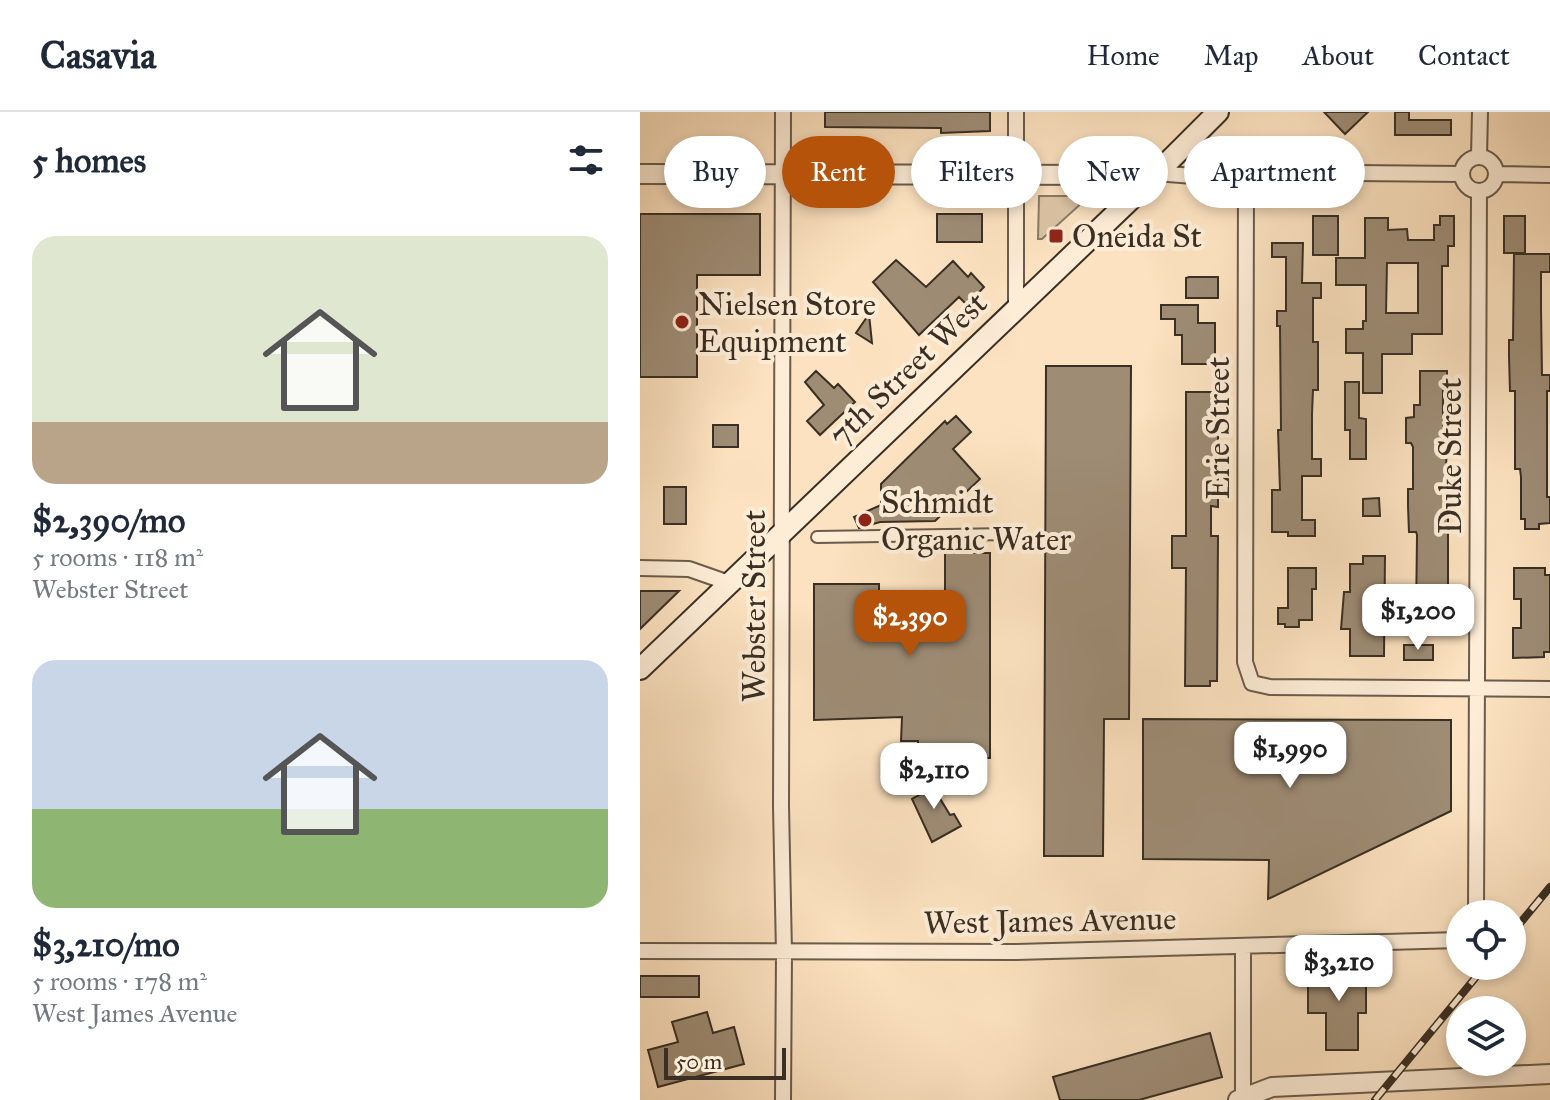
<!DOCTYPE html>
<html lang="en">
<head>
<meta charset="utf-8">
<style>
  :root { --surface:#fff; --page:#f6f6f7; --text:#1f2937; --muted:#747a83; --line:#e0e1e3; --accent:#b45309 }
  body { margin:0; font-family:"IM FELL Great Primer",serif; background:var(--page); color:var(--text); height:100vh; display:flex; flex-direction:column; font-size:30px; white-space:nowrap }
  * { box-sizing:border-box; margin:0 }
  p { font-size:26px; color:var(--muted) }
  .icon { flex:none; width:44px; height:44px; fill:none; stroke:currentColor; stroke-width:2; stroke-linecap:round; stroke-linejoin:round }
  .map { position:relative; flex:1; overflow:hidden }
  .details { display:flex; flex-direction:column; background:var(--surface); width:640px }
  .details>* { flex:none }
  .top-card { position:absolute; left:24px; top:24px; width:760px; height:72px; display:flex; gap:16px }
  .tools { position:absolute; left:806px; top:788px; display:grid; gap:16px }
  .tools a { display:grid; place-items:center; width:80px; height:80px; border-radius:50%; background:var(--surface); box-shadow:0 4px 12px #0003; font-size:40px }
  .scale { position:absolute; left:24px; bottom:20px; width:122px; box-sizing:border-box; padding-left:8px; border:4px solid #392f24; border-top:0; font-size:22px; line-height:28px; white-space:nowrap; color:#392f24; -webkit-text-stroke:6px #fdecd6; paint-order:stroke }
  .price { position:absolute; translate:-50% -68px; padding:0 18px; border-radius:16px; background:#fff; color:#222; font-size:26px; line-height:52px; filter:drop-shadow(0 2px 4px #0008) }
  .price::after { content:''; position:absolute; left:50%; top:48px; width:24px; height:18px; margin-left:-12px; background:inherit; clip-path:polygon(0 0,100% 0,50% 100%) }
  .price.active { background:var(--accent); color:#fff }
  ul { padding:0; list-style:none }
  li { display:grid; align-content:center; gap:16px; height:424px; padding:0 32px }
  li span { display:grid; place-items:center; height:248px; border-radius:24px; color:#555 }
  li>.icon { margin-inline-start:auto }
  span .icon { width:144px; height:144px; fill:#fffc; stroke-width:1 }
  li b { font-size:34px }
  h2 { display:flex; justify-content:space-between; align-items:center; height:96px; padding:0 32px; font-size:34px }
  .pill { padding:0 28px; border-radius:36px; background:var(--surface); box-shadow:0 4px 12px #0003; font-size:28px; line-height:72px }
  .pill.active { background:var(--accent); color:#fff }
  header { display:flex; align-items:center; gap:48px; box-sizing:border-box; height:112px; padding:0 40px; background:var(--surface); border-bottom:2px solid var(--line) }
  header strong { font-size:38px }
  nav { display:flex; gap:44px; margin-inline-start:auto; font-size:28px }
  main { display:flex; flex:1; min-height:0 }
  .map>svg:first-child { display:block }
  .green { fill:#dbc4a5; stroke:#8a7a64; stroke-width:2 }
  .building { fill:#9e8c75; stroke:#392f24; stroke-width:2; fill-rule:evenodd }
  .lines { fill:none; stroke-linecap:round; stroke-linejoin:round }
  .pedestrian-casing { stroke:#6a5c4b; stroke-width:14 }
  .minor-casing { stroke:#6a5c4b; stroke-width:18 }
  .tertiary-casing { stroke:#6a5c4b; stroke-width:22 }
  .secondary-casing { stroke:#392f24; stroke-width:24 }
  .pedestrian { stroke:#fdecd6; stroke-width:10 }
  .minor { stroke:#fdecd6; stroke-width:14 }
  .tertiary { stroke:#fdecd6; stroke-width:18 }
  .secondary { stroke:#fdecd6; stroke-width:20 }
  .rail-casing { stroke:#392f24; stroke-width:8 }
  .rail { stroke:#fdecd6; stroke-width:5; stroke-dasharray:15; stroke-linecap:butt }
  .poi-dot { fill:#8f2418; stroke:#fdecd6; stroke-width:3 }
  .labels { text-anchor:middle; dominant-baseline:central; stroke-width:8; stroke-linejoin:round; paint-order:stroke }
  .poi-label { font-size:32px; fill:#392f24; stroke:#fdecd6; text-anchor:start }
  .street-label { font-size:32px; fill:#392f24; stroke:#fdecd6 }
</style>
</head>
<body>
<header>
<strong>Casavia</strong>
<nav><a>Home</a><a>Map</a><a>About</a><a>Contact</a></nav>
</header>
<main>
<section class="details">
<h2>5 homes<svg class="icon" aria-label="filters" viewBox="0 0 24 24"><path d="M4 7h16M4 17h16"/><circle cx="9" cy="7" r="2"/><circle cx="15" cy="17" r="2"/></svg></h2>
<ul>
<li><span style="background:linear-gradient(#dfe7d0 75%,#b9a48a 0)"><svg class="icon" aria-label="home" viewBox="0 0 24 24"><path d="M3 11l9-7 9 7M6 9v11h12V9"/></svg></span><div><b>$2,390/mo</b><p>5 rooms · 118 m²</p><p>Webster Street</p></div></li>
<li><span style="background:linear-gradient(#c9d6e8 60%,#8fb573 0)"><svg class="icon" aria-label="home" viewBox="0 0 24 24"><path d="M3 11l9-7 9 7M6 9v11h12V9"/></svg></span><div><b>$3,210/mo</b><p>5 rooms · 178 m²</p><p>West James Avenue</p></div></li>
</ul>
</section>
<div class="map">
<svg width="910" height="988" viewBox="0 0 910 988">
  <rect width="100%" height="100%" fill="#fce2c0"/>
  <filter id="stains"><feTurbulence type="fractalNoise" baseFrequency=".0025" numOctaves="4"/><feColorMatrix values="0 0 0 0 .2 0 0 0 0 .09 0 0 0 0 .02 0 0 0 .5 -.17"/></filter>
  <radialGradient id="worn" r=".72"><stop offset=".6" stop-color="#630" stop-opacity="0"/><stop offset="1" stop-color="#630" stop-opacity=".3"/></radialGradient>
  <path class="green" d="M399,84H443L444,89L402,127H398Z"/>
  <path class="building" d="M185,0H350V19L301,21V16L185,15Z
    M684,0H728L705,22Z
    M755,0H769V8H811V23H755Z
    M0,102H120V163H57V265H0Z
    M297,102H342V130H297Z
    M673,104H698V143H673Z
    M800,104H814V134H808V154H802V222H772V242H742V281H723V241H706V217H723V209H726V173H696V146H725V106H748V118L767,117L768,128H794V113H800ZM747,151H778V201H746Z
    M864,104H885V141H864Z
    M632,131H663L662,171H681V186H673V230H678V278H673L672,302V347H681V364H662V408H675V424H648V420H632V378H640L638,318H641L640,214H637V199H646V145H632Z
    M874,142H910V160H901V197L902,263H910V279H907V385H910V411L899,412V417H885V407H881V365L880,357H875V279H870L869,244V228H873Z
    M256,148L286,175L313,149L328,165L331,161L344,175L327,193L319,185L279,223L233,170Z
    M549,165H578V186H546V166Z
    M521,193H558V211H575V252H542V223H535V207H521Z
    M229,202L232,231L216,221Z
    M406,254H491L489,607H464L463,744H404Z
    M176,259L194,276L198,272L215,290L180,323L167,309L184,293L165,270Z
    M780,259H807V279H803V318H807L805,406H808V496H810V512H791V508H776L777,423L776,420H769L768,394V377H773V335L771,331H766V306L774,305V293H780Z
    M705,270H719V306L726,307V347H710V318H705Z
    M546,280H572V285H578V395L571,394V424H578L577,569H570V574H545L546,456H532V424H546Z
    M316,304L331,320L313,337L340,367L295,409L240,410L219,416L214,405L241,393V372L305,309L307,312Z
    M73,313H98V335H73Z
    M24,375H46V412H24Z
    M739,386L740,404H723V387Z
    M305,441H350V646L278,645V629H261L262,605L174,608V472H239V482L305,480Z
    M723,444H745L744,544H710V517H701L704,480H710V452H723Z
    M648,456H676V477H672V508H659V515H645V512H638V496H648Z
    M874,456H905V463H910V540H904V545L873,546V516H881V487H874Z
    M0,479H39L0,517Z
    M764,533H793V548H764Z
    M503,607L811,608V699L628,787L629,748L503,747Z
    M281,655L310,703L314,702L321,714L292,730L272,687L281,682Z
    M668,855H726V901H718V938H686V901H668Z
    M0,864H59V885H0Z
    M67,900L73,921L94,915L104,952L18,975L8,938L38,930L32,910Z
    M570,921L582,965L499,988H420L413,965Z"/>
  <g class="lines">
    <g class="pedestrian-casing">
      <path id="pedestrian" d="M177,425L371,422"/>
    </g>
    <g class="minor-casing">
      <path id="minor" d="M376,0V195
        M839,44L840,0
        M822 62a17 17 0 1 1 34 0a17 17 0 1 1-34 0Z
        M606,60L605,550L612,571L630,575L910,577
        M515,61L554,64L606,60L822,62
        M857,62L910,63
        M0,456L49,457L89,471
        M836,802L839,79
        M603,835V986
        M0,839L375,840L820,828
        M143,988L144,841L141,694L143,0"/>
    </g>
    <g class="tertiary-casing">
      <path id="tertiary" d="M0,62L481,63L515,61
        M598,988L632,975L910,962"/>
    </g>
    <g class="secondary-casing">
      <path id="secondary" d="M0,557L489,89L578,0"/>
    </g>
    <use href="#pedestrian" class="pedestrian"/>
    <use href="#minor" class="minor"/>
    <use href="#tertiary" class="tertiary"/>
    <use href="#secondary" class="secondary"/>
    <g class="rail-casing">
      <path id="rail" d="M872,821L910,775
        M735,988L845,854"/>
    </g>
    <use href="#rail" class="rail"/>
  </g>
  <g class="poi-dot">
    <rect x="408" y="116" width="16" height="16" rx="4"/>
    <circle cx="42" cy="210" r="8"/>
    <circle cx="225" cy="408" r="8"/>
  </g>
  <g class="labels">
    <g class="poi-label">
      <text x="432" y="124">Oneida St</text>
      <text x="58" y="192">Nielsen Store<tspan x="58" dy="37">Equipment</tspan></text>
      <text x="241" y="390">Schmidt<tspan x="241" dy="37">Organic Water</tspan></text>
    </g>
    <g class="street-label">
      <text transform="translate(268 257) rotate(-44)">7th Street West</text>
      <text transform="translate(578 316) rotate(-90)">Erie Street</text>
      <text transform="translate(810 344) rotate(-90)">Duke Street</text>
      <text transform="translate(114 494) rotate(-90)">Webster Street</text>
      <text transform="translate(410 809) rotate(-1)">West James Avenue</text>
    </g>
  </g>
  <rect width="100%" height="100%" filter="url(#stains)"/>
  <rect width="100%" height="100%" fill="url(#worn)"/>
</svg>
<div class="tools">
<a><svg class="icon" aria-label="locate" viewBox="0 0 24 24"><circle cx="12" cy="12" r="6"/><path d="M12 2v4M12 18v4M2 12h4M18 12h4"/></svg></a>
<a><svg class="icon" aria-label="layers" viewBox="0 0 24 24"><path d="M12 4l9 5-9 5-9-5zM3 14l9 5 9-5"/></svg></a>
</div>
<div class="scale">50 m</div>
<b class="price" style="left:778px;top:540px">$1,200</b>
<b class="price active" style="left:270px;top:546px">$2,390</b>
<b class="price" style="left:650px;top:678px">$1,990</b>
<b class="price" style="left:294px;top:699px">$2,110</b>
<b class="price" style="left:699px;top:891px">$3,210</b>
<div class="top-card">
<a class="pill">Buy</a>
<a class="pill active">Rent</a>
<a class="pill">Filters</a>
<a class="pill">New</a>
<a class="pill">Apartment</a>
</div>
</div>
</main>
</body>
</html>
